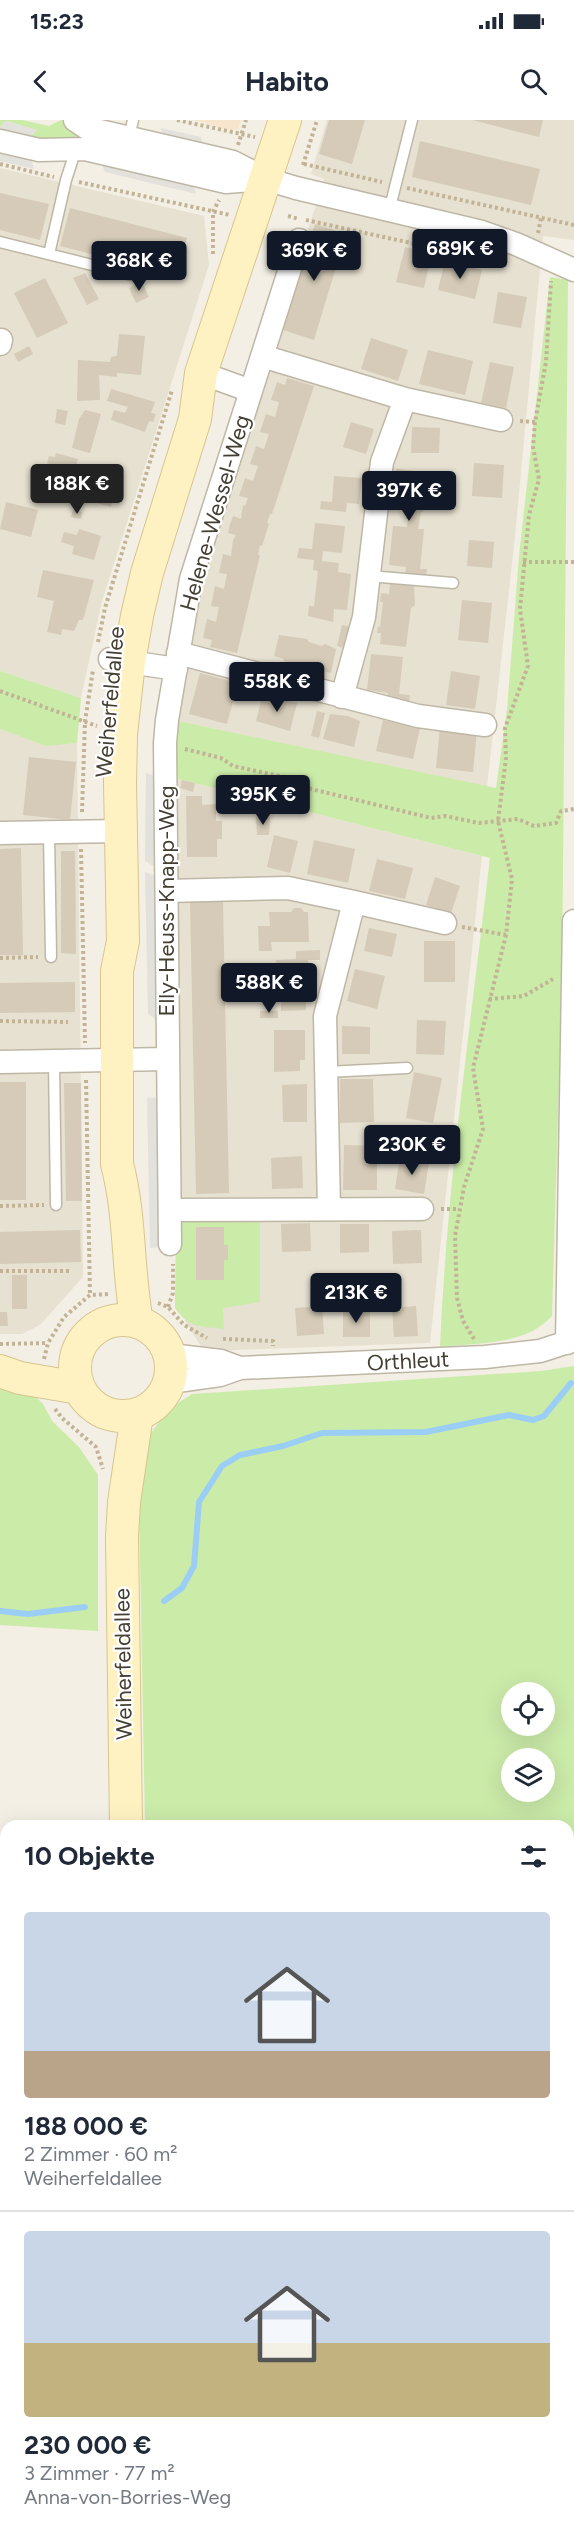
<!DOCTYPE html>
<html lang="de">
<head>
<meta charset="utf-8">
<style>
  :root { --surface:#fff; --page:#f2f2f3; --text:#1f2937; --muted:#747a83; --line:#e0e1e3; --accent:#111827 }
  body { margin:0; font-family:Figtree,sans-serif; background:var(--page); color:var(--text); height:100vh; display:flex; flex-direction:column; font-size:22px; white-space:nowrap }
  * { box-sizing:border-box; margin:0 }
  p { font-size:20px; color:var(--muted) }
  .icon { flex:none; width:33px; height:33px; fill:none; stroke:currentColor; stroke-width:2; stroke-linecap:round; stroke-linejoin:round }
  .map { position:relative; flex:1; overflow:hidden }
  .side { position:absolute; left:0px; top:1700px; width:574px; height:722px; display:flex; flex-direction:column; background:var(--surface); border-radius:18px 18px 0 0; box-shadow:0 6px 24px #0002 }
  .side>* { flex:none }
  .tools { position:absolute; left:501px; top:1562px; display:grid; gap:12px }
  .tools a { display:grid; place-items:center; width:54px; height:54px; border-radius:50%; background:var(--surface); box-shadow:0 6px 24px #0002; font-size:30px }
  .price { position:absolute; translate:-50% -51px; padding:0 14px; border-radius:6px; background:var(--accent); color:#fff; font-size:20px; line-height:39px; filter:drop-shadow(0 2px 3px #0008) }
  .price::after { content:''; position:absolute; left:50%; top:36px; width:18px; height:14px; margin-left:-9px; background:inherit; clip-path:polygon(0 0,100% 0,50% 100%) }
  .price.on { background:#222; color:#fff }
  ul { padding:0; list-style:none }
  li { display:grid; align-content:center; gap:12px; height:318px; padding:0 24px }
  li+li { border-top:2px solid var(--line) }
  li span { display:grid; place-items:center; height:186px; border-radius:6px; color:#555 }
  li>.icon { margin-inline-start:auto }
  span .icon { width:108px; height:108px; fill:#fffc; stroke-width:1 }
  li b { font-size:26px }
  h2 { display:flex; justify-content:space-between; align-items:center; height:72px; padding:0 24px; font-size:26px }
  .status { display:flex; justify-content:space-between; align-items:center; height:42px; padding:0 30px; background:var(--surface); direction:ltr }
  .status svg { height:16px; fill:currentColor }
  header { display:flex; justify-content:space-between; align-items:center; height:78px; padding:0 24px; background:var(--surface); font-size:27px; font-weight:700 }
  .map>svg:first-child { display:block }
  .residential { fill:#e7e1d1 }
  .commercial { fill:#f7e6cd }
  .green { fill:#cbeba9; fill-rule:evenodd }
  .parking { fill:#e3e1dc }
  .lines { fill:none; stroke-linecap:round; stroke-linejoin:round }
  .stream { stroke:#9bcef5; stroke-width:6 }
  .building { fill:#d5cbb8 }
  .lane-casing { stroke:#bfb7a6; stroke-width:13 }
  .street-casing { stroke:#bfb7a6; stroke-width:25 }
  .secondary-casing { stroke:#d6c590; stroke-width:34 }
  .path { stroke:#c2b396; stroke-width:4; stroke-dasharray:3 3; stroke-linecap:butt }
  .lane { stroke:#fff; stroke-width:10 }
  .street { stroke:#fff; stroke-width:22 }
  .secondary { stroke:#fff2c2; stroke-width:32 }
  .labels { text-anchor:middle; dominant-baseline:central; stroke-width:4.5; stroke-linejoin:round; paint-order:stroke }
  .street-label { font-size:22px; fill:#453f33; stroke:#fff }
</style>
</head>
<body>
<div class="status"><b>15:23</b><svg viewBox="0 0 49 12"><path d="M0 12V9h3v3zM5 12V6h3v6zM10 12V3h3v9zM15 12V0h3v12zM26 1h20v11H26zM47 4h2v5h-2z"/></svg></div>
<header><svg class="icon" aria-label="back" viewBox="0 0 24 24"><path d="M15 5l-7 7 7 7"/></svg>Habito<svg class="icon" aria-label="search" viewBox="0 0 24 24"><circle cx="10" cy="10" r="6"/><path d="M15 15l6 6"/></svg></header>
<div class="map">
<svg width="574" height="2420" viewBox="0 0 574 2420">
  <rect width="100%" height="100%" fill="#f3efe4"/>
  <path class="residential" d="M327,0H574V120L543,116L515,417L487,667L178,601L177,582L201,450L324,59L311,54Z
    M0,48L204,96L209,145L102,481L81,578L0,551Z
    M0,609L45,625L77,623L83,1157L40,1205L22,1214H0Z
    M171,657L482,736L430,1223L204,1231L185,1201Z"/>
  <path class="commercial" d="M193,0H241L238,9L230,10Z
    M112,2415H434V2420H111Z"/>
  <path class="green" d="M0,0H22L49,6L61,0L97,20L28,19L37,10L6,1L0,7Z
    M550,157L568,160L562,864L552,1196C525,1226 478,1222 440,1227C447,1063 471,901 490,738L171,657L178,601L496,668L507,590L519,436Z
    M0,551L81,578L77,623L46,626L0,609Z
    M260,1098V1182L223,1188L224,1209C200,1206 190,1209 175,1188L176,1099Z
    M574,1246V2420H434V2415H568V1706L145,1705L138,1330L169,1289L192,1274L541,1251ZM512,1572H544V1605H512ZM512,1638H544V1671H512Z
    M0,1266L29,1270L43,1284L53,1302L79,1327L98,1355V1511L0,1505Z"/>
  <path class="parking" d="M6,1L37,10L28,19L0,13V7Z
    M161,8L201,17L204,31L165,22Z
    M0,27L29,33L34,49L0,41Z
    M99,38L191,59L196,74L105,52Z
    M146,653L159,657V749L145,741Z
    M145,752L160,758L161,903L148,894Z
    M160,977L163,1127L150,1128L147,978Z"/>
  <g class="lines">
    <path class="stream" d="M164,1481L182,1468L194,1446L199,1382L222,1346L240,1335L283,1326L322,1313L426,1312L509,1295L533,1300L544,1296L571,1263
      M0,1491L28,1494L85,1487"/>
  </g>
  <path class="building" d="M329,0H365L352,44L319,34Z
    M472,0H543L539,17Z
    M420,21L540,49L531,85L412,57Z
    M0,73L49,84L40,120L0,110Z
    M70,88L187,118L177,156L60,126Z
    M315,104L346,114L314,220L283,210Z
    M405,127L432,133L424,168L396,162Z
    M445,141L482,150L475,179L438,170Z
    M85,153L99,179L87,185L73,158Z
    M45,158L68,203L37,218L14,173Z
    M142,162L149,177L136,183L129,168Z
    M498,172L527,177L521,208L493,203Z
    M119,214L145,216L141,255L117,253V257L99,255L100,280L77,281L78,240L110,242L111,237L117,236Z
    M371,218L408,230L398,261L361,249Z
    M29,226L33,234L18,242L14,234Z
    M428,230L473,241L465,275L419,264Z
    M490,242L514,247L506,288L481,283Z
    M287,258L314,266L272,394H270L267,403L269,404L262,426L260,425L258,435H260L237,533L210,527L212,520L203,518L207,499L216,502L219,487L211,486L215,466L224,469L227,454L219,453L221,443L223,434L231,436L233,420L236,415L228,413L230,404L233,396L241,399L243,385L245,386L248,378L239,376L245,358L253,361L258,346L250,344L256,326L264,329L269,314L260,312L266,294L275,297L277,290L279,282L271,280L277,262L285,265Z
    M111,269L155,282L151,293L156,294L153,302L149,301L145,312L111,300L114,290L125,293L128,287L107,281Z
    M57,289L68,291L65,305L55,303Z
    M85,290L101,294L90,333L72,328L79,299Z
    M351,302L374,309L366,334L343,327Z
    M412,307L440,308L439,333H411Z
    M56,333L78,339L74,353L94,359L96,353L107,356L105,362L117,366L111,387L46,368L52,345L47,343L49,336L55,337Z
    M474,343L504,345L502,378L472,376Z
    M396,349L427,352L423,392H421L418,409H424L420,449H427L426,458L405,456L406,447L389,445L393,406L407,407L408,399H406L407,390L392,389Z
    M334,356L362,358L359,384L347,383L346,392L320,389L321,381L332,382Z
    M6,382L38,390L31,417L0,409Z
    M73,390L82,392L81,399L71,397Z
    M315,403L345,406L342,433L323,431L322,441L339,443L338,452L351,454L347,490L334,489L333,502L308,496L309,486H314L318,451L313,450L314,440L297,438L299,428L312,429Z
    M79,409L101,416L94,440L72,434L74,426L61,422L64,412L77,415Z
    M469,420L494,422L492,448L467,446Z
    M43,450L94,460L83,500H79L74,511L62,509L61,515L47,512L54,481L37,477Z
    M390,463L414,465L415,485L411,488L406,527L380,524L381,513H377L378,506L380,507L383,482H380L381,473L389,474Z
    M462,480L492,483L488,523L458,520Z
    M342,505L352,507L347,529L337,526Z
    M279,515L307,519L309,522L322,526L325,524L336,529L331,553L283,541L284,539L274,536Z
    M371,534L403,537L399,574L410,575L409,583L387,580L388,573L367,570Z
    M451,551L480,556L475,589L446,585Z
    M200,553L238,563L227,604L189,594Z
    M262,577L273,580L274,577L297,583L290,611L256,601Z
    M317,591L325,593L319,618L311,616Z
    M330,594L348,596L360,601L354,627L323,619Z
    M383,600L420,608L413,639L376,631Z
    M440,607L477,611L473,652L436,648Z
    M29,637L76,642L70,700L23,695Z
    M182,660L195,663L193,672L180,668Z
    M186,676H202V685L216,684V701H222V719H217V737H187Z
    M256,697H270L269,715H257Z
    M274,715L298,721L290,753L267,747Z
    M314,720L355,729L348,763L307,754Z
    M21,728L23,835H0V729Z
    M61,731H75L76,834L61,833Z
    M377,739L413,748L405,779L369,771Z
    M435,757L460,766L451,793L426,785Z
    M190,782H223L229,1073L196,1074Z
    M294,788H301L304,792H308L309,822H271L272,831H259L258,806H270L269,792H291Z
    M369,808L397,814L392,837L364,831Z
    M424,821H455V862H424Z
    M320,830V840H308L309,879H306V890L281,891V879H277L276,870L274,869L276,840L296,839V831Z
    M355,849L385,856L377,889L347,881Z
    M75,862V892L0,893V863Z
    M260,891H278V898H260Z
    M417,900L446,901L444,935L416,934Z
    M342,906L370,907V934H342Z
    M274,910H305V940H300V951L274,952Z
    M414,952L442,958L433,1003L406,998Z
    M340,959H373L374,1002L340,1003Z
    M0,962H26V1080H0Z
    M64,963H81L82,1081H66Z
    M307,964V1002H283L282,965Z
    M344,1025L377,1026V1070H343Z
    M302,1036L303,1068L272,1069L271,1038Z
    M400,1037L429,1042L424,1074L395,1069Z
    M310,1103L311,1131L282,1132L281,1104Z
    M340,1104H369V1132L340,1133Z
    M196,1107H224V1125H228V1140H224V1160H196Z
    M80,1110L81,1142L0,1144V1112Z
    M421,1110L422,1143L393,1144L392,1111Z
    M12,1155H27V1189H12Z
    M322,1186L324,1214L297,1216L295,1188Z
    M416,1186L418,1216L394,1217L392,1188Z
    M343,1190L370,1191V1217H343Z
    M0,1192H7L8,1206H0Z
    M305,2415H341L339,2420H304Z"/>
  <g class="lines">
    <g class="lane-casing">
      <path id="lane" d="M128,21L133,0
        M389,91L412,0
        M0,122L136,156
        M49,134L66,60L76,29
        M369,456L453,463
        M49,713L51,837
        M54,942L56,1085
        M326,952L407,948"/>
    </g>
    <g class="street-casing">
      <path id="street" d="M75,0L87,8L233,42L266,59L296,68L482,112L516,124L574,150
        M0,21L39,30L85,29L226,62L266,59
        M0,224L1,220
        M262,236L405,279L501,300
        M201,253L251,271L299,120
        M178,533L418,596L485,605
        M110,539L176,549
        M342,577L364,497L382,342L405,279
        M0,713L121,711
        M167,771L288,768L354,782L325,896L329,1089
        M354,782L445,803
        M0,942L167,939
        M170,1090L422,1089
        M170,1124L165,623L167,600L191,459L251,271
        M567,1223L574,801
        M170,1235L221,1241L240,1248
        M170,1262L220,1255L240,1248L485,1237L540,1231L574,1220
        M184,2415L200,2420"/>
    </g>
    <g class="secondary-casing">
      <path id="secondary" d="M75 1248a48 48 0 1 1 96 0a48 48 0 1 1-96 0Z
        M137,1202C127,1149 131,1097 117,1044V851L123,821L120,663L121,614L129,542L137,496L147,453L195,299L201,253L285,0
        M0,1251L20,1258L79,1268
        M126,1706L122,1417L124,1382L137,1295
        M79,2420L81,2415"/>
    </g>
    <path class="path" d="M177,0L255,17
      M238,25L246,0
      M0,44L54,57
      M304,44L382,62
      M303,45L317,0
      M79,62L230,95
      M407,68L574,105
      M288,96L299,99
      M306,100L507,144
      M538,113L541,98
      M213,134V92L219,80
      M520,301L535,302
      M523,442H574
      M98,522L105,488L172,270
      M0,571L97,606
      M185,629L221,638L233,646L289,658L299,666L431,698L445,696L479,703L518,699L534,706L556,703L561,691L574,689
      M82,692L85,601L93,550
      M81,729L85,923
      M462,807L506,815
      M0,838L38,837
      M489,879L524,876L553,859
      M0,901L68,902
      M86,960L90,1175
      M0,1086L44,1085
      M441,1089H459
      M0,1151H71
      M158,1183L168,1187L184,1205L207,1218
      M168,1187L173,1173V1144
      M223,1219L273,1221V1226
      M474,1219L463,1201L457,1178L455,1116L464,1067L483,1009L473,948L506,815L512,759L498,701L506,638L505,608L528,546L520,489L529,395L539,359L533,327L535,302L546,242L551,161
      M0,1224L48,1223
      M44,1239L48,1223L64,1197L90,1175L110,1174
      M55,1289L62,1298L96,1327L103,1349
      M568,1769H574
      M523,2415L525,2420"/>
    <use href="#lane" class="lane"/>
    <use href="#street" class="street"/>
    <use href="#secondary" class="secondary"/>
  </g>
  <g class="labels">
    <g class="street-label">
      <text transform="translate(215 393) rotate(-74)">Helene-Wessel-Weg</text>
      <text transform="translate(110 582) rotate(-85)">Weiherfeldallee</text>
      <text transform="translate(166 781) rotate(-90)">Elly-Heuss-Knapp-Weg</text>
      <text transform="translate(408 1241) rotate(-3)">Orthleut</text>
      <text transform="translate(123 1544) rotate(-91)">Weiherfeldallee</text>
    </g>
  </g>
</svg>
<div class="tools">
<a><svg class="icon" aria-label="locate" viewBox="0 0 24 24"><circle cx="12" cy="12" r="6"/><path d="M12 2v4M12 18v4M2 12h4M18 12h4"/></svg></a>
<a><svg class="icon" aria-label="layers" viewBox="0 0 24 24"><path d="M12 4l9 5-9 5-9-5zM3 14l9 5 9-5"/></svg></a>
</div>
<b class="price" style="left:460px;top:160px">689K €</b>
<b class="price" style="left:314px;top:162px">369K €</b>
<b class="price" style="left:139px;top:172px">368K €</b>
<b class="price on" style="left:77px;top:395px">188K €</b>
<b class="price" style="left:409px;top:402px">397K €</b>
<b class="price" style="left:277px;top:593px">558K €</b>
<b class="price" style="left:263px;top:706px">395K €</b>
<b class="price" style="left:269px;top:894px">588K €</b>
<b class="price" style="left:412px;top:1056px">230K €</b>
<b class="price" style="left:356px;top:1204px">213K €</b>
<section class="side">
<h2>10 Objekte<svg class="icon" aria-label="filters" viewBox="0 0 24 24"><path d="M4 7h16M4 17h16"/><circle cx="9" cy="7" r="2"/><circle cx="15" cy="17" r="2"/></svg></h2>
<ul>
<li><span style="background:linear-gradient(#c9d6e8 75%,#b9a48a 0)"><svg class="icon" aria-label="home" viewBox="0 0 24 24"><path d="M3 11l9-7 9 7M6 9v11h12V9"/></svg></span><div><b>188 000 €</b><p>2 Zimmer · 60 m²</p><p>Weiherfeldallee</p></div></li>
<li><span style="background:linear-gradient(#c9d6e8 60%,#c2b280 0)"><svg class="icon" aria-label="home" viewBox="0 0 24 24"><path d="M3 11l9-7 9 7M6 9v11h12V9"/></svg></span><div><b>230 000 €</b><p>3 Zimmer · 77 m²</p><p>Anna-von-Borries-Weg</p></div></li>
</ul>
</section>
</div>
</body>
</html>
